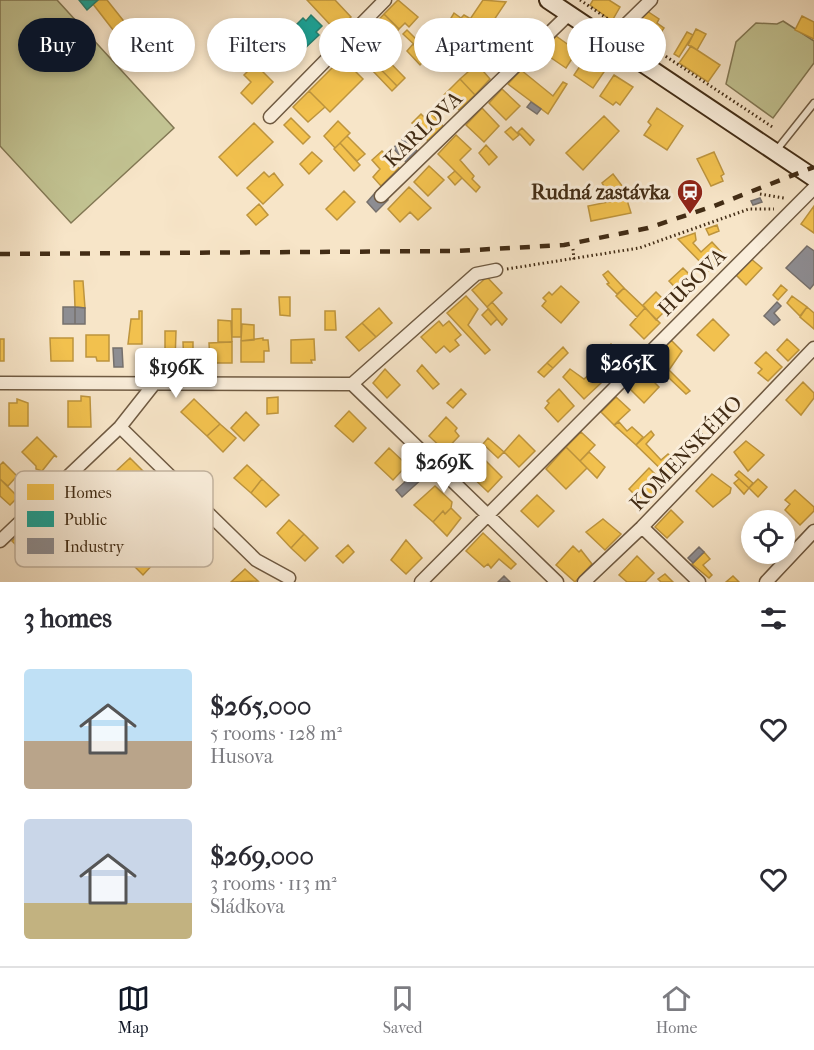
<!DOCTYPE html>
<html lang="en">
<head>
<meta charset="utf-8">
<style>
  :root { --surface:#fff; --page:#f2f2f3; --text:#2b2b33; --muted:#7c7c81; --line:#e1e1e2; --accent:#111827 }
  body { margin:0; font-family:"IM FELL French Canon",serif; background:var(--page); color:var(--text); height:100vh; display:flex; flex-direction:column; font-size:22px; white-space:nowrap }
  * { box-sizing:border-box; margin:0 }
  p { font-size:20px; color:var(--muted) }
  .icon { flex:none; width:33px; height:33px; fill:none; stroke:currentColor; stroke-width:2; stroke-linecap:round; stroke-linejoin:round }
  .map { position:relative; height:582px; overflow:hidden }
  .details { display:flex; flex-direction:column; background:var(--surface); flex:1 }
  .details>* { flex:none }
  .hud { position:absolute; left:18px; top:18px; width:778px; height:54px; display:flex; gap:12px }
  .controls { position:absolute; left:741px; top:510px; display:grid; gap:12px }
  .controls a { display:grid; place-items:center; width:54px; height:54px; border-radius:50%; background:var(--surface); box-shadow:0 3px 9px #0003; font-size:30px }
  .price { position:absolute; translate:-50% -51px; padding:0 14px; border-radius:6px; background:#fff; color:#222; font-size:20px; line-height:39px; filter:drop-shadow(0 2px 3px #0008) }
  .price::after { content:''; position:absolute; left:50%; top:36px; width:18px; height:14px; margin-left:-9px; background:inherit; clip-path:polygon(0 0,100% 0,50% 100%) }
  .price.on { background:var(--accent); color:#fff }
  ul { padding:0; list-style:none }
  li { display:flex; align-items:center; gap:18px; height:150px; padding:0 24px }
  li span { display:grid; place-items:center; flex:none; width:168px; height:120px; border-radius:6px; color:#555 }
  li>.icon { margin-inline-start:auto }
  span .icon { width:72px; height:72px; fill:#fffc; stroke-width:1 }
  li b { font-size:26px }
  h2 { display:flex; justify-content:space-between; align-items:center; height:72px; padding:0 24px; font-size:26px }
  .pill { padding:0 21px; border-radius:27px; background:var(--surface); box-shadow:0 3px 9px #0003; font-size:21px; line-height:54px }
  .pill.on { background:var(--accent); color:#fff }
  .tabs { display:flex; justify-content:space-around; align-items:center; height:84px; border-top:2px solid var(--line); background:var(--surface); font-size:16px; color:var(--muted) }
  .tabs a { display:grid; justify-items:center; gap:3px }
  .tabs .on { color:var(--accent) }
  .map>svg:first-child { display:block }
  .green { fill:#c2c392; stroke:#827854; stroke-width:1.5 }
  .homes { fill:#f2c14e; stroke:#bd943d; stroke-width:1.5 }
  .public { fill:#17a398; stroke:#247f71; stroke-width:1.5 }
  .industry { fill:#8d8d92; stroke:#76706c; stroke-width:1.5 }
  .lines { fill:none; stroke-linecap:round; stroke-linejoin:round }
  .service-casing { stroke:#6f5a42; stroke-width:9 }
  .minor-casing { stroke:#6f5a42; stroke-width:15 }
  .secondary-casing { stroke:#422c15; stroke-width:20 }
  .path { stroke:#422c15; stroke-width:3; stroke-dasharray:1.5 3; stroke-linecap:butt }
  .service { stroke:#faeedb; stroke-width:6 }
  .minor { stroke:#faeedb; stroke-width:12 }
  .secondary { stroke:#faeedb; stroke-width:16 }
  .rail { stroke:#422c15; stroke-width:4.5; stroke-dasharray:10 10; stroke-linecap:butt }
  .labels { text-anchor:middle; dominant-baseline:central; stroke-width:6; stroke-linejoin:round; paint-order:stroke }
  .street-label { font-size:21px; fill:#422c15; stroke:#faeedb }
  .poi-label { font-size:21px; font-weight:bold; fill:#422c15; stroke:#faeedb; text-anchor:end }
  .key { fill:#faeedb; stroke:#c3b4a0; stroke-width:1.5 }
  .key-label { font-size:16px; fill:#422c15 }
</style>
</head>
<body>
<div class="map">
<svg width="814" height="582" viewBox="0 0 814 582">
  <rect width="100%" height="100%" fill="#f7e5c8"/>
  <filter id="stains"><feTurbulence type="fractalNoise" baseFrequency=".00333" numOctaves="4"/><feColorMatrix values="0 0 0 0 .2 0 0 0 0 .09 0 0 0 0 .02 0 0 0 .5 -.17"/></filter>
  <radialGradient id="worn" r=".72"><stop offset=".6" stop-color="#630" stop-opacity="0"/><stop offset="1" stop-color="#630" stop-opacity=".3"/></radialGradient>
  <path class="green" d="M0,0H57L174,128L71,223L0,146Z
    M783,21L814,41V63L773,118L726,84L736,42L756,23L777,24Z"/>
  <path class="homes" d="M98,0H107L138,39L127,48L93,4Z
    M307,0H335L351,17L336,31Z
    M398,0L418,17L409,27L405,23L399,29L384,14Z
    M483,0L506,2L480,41L464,28Z
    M593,0H609L620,7L612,21L590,5Z
    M647,11L659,19L657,23L664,28L652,46L631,32Z
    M454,13L461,18L464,15L471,19L464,28L451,18Z
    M384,14L399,29L392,37L396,42L388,50L368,31Z
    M802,16L814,22V39L795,30Z
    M441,24L450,32L432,51L426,42Z
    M696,29L706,34L697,50L688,45Z
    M407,30L422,45L419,49L403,34Z
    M687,32L693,35L679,57L674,54Z
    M364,36L405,78L397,86L356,44Z
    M556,36L577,51L566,68L541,51Z
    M356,44L397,86L392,91L351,48Z
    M413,44L427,57L420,65L407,51Z
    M691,46L720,65L708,82L679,63Z
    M254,52L260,59L248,71L241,65Z
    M586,57L606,69L593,88L574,75Z
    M342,58L363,79L330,112L309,91Z
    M255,64L273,82L252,104L241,93L251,82L244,75Z
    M477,64L490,79L475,95L460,79Z
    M521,70L553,96L563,82L567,84L548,114L508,84Z
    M614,75L633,87L620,105L616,102L613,105L600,96Z
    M460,79L475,95L459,110L444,95Z
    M502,89L520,106L506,120L489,103Z
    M309,91L325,107L308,122L293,107Z
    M482,108L499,126L484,142L466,125Z
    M657,108L683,126L667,150L644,135L651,125L648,122Z
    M430,112L443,126L428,141L412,123L421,114L424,117Z
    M604,116L619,131L583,170L566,153Z
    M291,118L310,137L303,144L284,125Z
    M338,121L350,133L335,148L324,136Z
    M254,123L273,142L237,176L219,157Z
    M511,127L519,135L513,140L505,132Z
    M522,128L534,140L530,145L518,132Z
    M456,135L471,149L460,160L474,176L472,179L480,187L476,192L438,154Z
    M347,136L365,154L357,161L340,143Z
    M340,143L360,165L354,171L334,149Z
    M486,145L497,157L489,165L479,153Z
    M382,151L399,168L381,186L373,177L380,169L372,160Z
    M312,152L322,161L309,174L300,164Z
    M714,152L724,174L721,176L723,181L711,186L697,159Z
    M429,166L444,180L428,196L414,182Z
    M455,171L462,178L455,185L448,177Z
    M264,172L269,177L274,173L283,185L263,204L247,188Z
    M613,174L623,187L631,213L591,221L588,206L613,201L602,183Z
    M409,187L431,208L418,220L410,212L400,222L388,209Z
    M344,191L355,202L337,220L326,209Z
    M259,204L268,215L256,225L247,215Z
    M814,206V233L801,224Z
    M717,225L719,231L709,235L706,229Z
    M695,233L696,240L693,243L701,252L712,242L725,256L709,271L678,239Z
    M750,258L762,268L746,285L735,274Z
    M683,268L698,283L684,297L669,281Z
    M608,271L624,288L617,294L607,284L609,283L603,275Z
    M487,277L502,293L487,307L472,290Z
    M74,281H83L85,308L75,307Z
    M781,285L787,290L778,300L773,295Z
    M561,286L579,302L561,323L542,306L546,301L543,298L549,292L552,295Z
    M624,288L645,308L637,317L616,296Z
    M656,292L670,306L656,320L643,305Z
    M466,296L478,309L468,325L490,350L485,354L447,313Z
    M792,296L807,307L800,316L787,303Z
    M279,297H290V316L280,315Z
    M492,302L507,319L502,325L487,307Z
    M807,307L814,313V329L800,317Z
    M379,308L392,323L376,337L362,323Z
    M645,308L660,323L644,339L630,325Z
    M232,309H241V337H232Z
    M488,309L497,319L491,325L482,315Z
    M139,311H142V344H128L131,319H139Z
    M325,311H335L336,330H325Z
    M713,319L729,335L714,351L697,335Z
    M218,320L231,321L232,342H218Z
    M439,321L443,326L449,321L461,335L455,340L459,345L450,352L444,346L436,353L421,337Z
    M362,323L376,337L359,351L346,337Z
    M242,324L254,325V340L241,341Z
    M165,331H176L175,363L156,364L151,361V349L165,350Z
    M86,335H109V361H97L96,357H86Z
    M50,338H73V361H51Z
    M263,338V340H268L269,351H264V362H241V341Z
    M0,339H4V361H0Z
    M314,339L315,360H311L312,363H291V340Z
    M787,339L799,350L788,361L777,350Z
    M671,340L682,351L669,370L690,391L686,394L651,361Z
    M183,342H193V367H184Z
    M232,342V363H210L209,343Z
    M611,344L625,358L610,374L598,362L603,357L600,355Z
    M563,347L568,353L553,368L547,363Z
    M766,352L782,367L768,381L758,373L762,369L755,363Z
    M547,363L553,368L544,377L538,372Z
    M422,365L439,384L433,389L417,371Z
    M385,369L400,385L387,398L373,383Z
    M570,369L584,379L591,373L601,383L584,399L563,377Z
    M642,370L659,387L644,403L627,386Z
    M803,382L814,393V398L801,415L786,400Z
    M461,389L466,394L453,408L447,403Z
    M559,389L574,406L558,422L545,408L549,403L547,401Z
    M81,396L90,397L91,427H68V401H81Z
    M278,397V413L267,414V398Z
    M616,397L630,410L614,425L601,412Z
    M17,399L28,403V426H9V403H17Z
    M194,399L220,424L207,436L181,412Z
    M349,411L366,428L353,442L335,426Z
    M246,412L259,425L244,441L231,428Z
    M446,417L457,428L455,431L459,436L445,451L429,436Z
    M619,422L627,431L632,427L643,437L636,445L614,425Z
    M220,424L236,438L223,452L207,436Z
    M651,431L654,435L646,444L661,460L668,454L671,457L674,453L686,465L672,480L636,445Z
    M581,432L595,445L580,461L566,447Z
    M519,435L535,451L519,467L504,452Z
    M37,437L57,457L54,456L42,471L36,469V466L22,452Z
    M488,438L504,452L498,458L483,444Z
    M746,441L764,455L748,471L734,452Z
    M566,447L587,468L566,489L546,469Z
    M389,448L407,465L393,480L375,463Z
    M589,452L605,467L597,478L580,461Z
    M482,457L502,477L488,492L467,472Z
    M130,458L142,470L127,486L114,473Z
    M3,462L17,476L8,486L0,479V465Z
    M247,465L262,479L251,493L234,478Z
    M649,468L664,483L644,504L629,489Z
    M142,470L156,482L140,499L127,486Z
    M739,471L753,483L749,488L735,475Z
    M712,474L731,488L730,493L713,507L696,491Z
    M0,479L18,497L10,505L0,496Z
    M262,479L279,495L266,507L251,493Z
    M739,479L749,488L744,494L734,483Z
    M758,479L767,487L758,497L749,488Z
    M435,486L452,502L451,508L445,514L443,511L433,522L414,505Z
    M795,490L814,507V511L800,525L785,510L790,504L785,500Z
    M537,495L554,511L538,527L521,511Z
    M451,508L461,518L447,536L433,522L443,511L445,514Z
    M671,510L683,522L667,538L655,527Z
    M603,519L621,534L605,550L586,532Z
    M289,520L304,534L291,548L277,533Z
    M28,526L34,533L19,548L12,541Z
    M483,533L516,564L511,569L499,559L491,568L488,564L484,567L466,551Z
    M304,534L318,548L305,561L291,548Z
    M406,540L422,558L406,574L391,560Z
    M348,545L354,552L343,563L336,556Z
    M141,546L156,561L143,575L130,562Z
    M573,546L579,552L581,550L592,564L575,582L556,565Z
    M704,552L710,559L703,565L712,575L709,578L692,564Z
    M637,556L654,573L645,582H627L619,575Z
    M245,569L258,581L231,582Z
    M665,574L673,582H661L658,579Z
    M733,576L739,582H726Z"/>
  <path class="public" d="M79,0H98L87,10Z
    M311,15L322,26L316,32L319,35L303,50L287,34L303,18L306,21Z"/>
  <path class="industry" d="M531,102L541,109L537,114L527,107Z
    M404,138L417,151L406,162L393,148Z
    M375,193L388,200L376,212L367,202Z
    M760,198L762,202L753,205L751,201Z
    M807,246L814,251V284L810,289L786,268Z
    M777,302L781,306L774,313L780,320L774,325L764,316Z
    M63,307H75V324H63Z
    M75,307L85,308V324H75Z
    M113,348H122L123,367H114Z
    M700,432L709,441L703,447L694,438Z
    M418,470L424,477L402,497L396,490Z
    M699,547L704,552L693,563L688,558Z
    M504,576L510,582H498Z"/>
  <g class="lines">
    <g class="service-casing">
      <path id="service" d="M775,152L814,103"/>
    </g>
    <g class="minor-casing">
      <path id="minor" d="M609,41L651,0
        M270,117L385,0
        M381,196L569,14
        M0,383L352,384L557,582
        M352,384L476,274L496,270
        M120,427L256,560L289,578
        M642,527L699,582
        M0,541L120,427L154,384
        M421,582L814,188
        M584,582L642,527L814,348
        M766,582L814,531"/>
    </g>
    <g class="secondary-casing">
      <path id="secondary" d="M548,0L814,178"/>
    </g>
    <path class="path" d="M580,0L611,21
      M632,34L774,128
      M760,194L784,198
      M573,249L574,260
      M507,269L639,248L749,209H774"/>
    <use href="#service" class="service"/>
    <use href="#minor" class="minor"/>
    <use href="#secondary" class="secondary"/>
    <path class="rail" d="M0,254L456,251L564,245L648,228L714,206L814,167"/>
  </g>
  <defs>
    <g id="station-pin" transform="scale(1.35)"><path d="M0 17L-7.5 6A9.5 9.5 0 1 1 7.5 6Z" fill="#8f2418" stroke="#faeedb"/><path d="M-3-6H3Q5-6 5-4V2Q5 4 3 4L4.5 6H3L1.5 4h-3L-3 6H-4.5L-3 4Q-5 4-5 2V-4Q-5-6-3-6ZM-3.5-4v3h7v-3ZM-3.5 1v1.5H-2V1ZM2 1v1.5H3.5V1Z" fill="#fff"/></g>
  </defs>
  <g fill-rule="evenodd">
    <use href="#station-pin" x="690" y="192"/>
  </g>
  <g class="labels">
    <g class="street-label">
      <text transform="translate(423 129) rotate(-44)">KARLOVA</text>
      <text transform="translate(692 282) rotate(-45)">HUSOVA</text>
      <text transform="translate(686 453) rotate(-46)">KOMENSKÉHO</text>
    </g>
    <g class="poi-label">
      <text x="670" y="192">Rudná zastávka</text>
    </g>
  </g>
  <rect x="15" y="471" width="198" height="96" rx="9" class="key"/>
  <rect x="27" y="484" width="27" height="16" fill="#f2c14e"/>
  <rect x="27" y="511" width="27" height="16" fill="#17a398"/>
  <rect x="27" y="538" width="27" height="16" fill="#8d8d92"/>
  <g class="key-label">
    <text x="64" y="498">Homes</text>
    <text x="64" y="525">Public</text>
    <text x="64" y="552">Industry</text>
  </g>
  <rect width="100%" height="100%" filter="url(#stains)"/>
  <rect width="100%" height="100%" fill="url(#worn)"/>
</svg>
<div class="controls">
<a><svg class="icon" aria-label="locate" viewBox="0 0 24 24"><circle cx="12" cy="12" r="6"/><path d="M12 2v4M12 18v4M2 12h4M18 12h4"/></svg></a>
</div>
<b class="price on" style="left:628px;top:395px">$265K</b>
<b class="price" style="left:176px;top:399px">$196K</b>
<b class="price" style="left:444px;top:494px">$269K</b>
<div class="hud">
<a class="pill on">Buy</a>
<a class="pill">Rent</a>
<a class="pill">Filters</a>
<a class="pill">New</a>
<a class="pill">Apartment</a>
<a class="pill">House</a>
</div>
</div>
<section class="details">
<h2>3 homes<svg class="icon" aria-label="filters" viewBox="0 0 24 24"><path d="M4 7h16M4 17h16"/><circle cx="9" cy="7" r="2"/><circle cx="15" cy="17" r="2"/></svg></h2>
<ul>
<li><span style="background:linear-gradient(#bfe0f5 60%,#b9a48a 0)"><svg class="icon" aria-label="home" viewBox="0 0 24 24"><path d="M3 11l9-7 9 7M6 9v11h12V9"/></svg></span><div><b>$265,000</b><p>5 rooms · 128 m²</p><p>Husova</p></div><svg class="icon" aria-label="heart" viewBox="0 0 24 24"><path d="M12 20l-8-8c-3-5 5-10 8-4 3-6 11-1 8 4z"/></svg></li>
<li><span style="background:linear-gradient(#c9d6e8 70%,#c2b280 0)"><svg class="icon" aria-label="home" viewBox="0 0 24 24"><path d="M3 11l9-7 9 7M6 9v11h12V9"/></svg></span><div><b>$269,000</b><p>3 rooms · 113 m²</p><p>Sládkova</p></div><svg class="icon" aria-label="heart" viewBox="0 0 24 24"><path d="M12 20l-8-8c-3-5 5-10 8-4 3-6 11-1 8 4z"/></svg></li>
</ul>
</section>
<nav class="tabs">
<a class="on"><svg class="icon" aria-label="map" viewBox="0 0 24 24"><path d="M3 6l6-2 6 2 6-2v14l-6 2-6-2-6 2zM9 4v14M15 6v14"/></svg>Map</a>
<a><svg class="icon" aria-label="saved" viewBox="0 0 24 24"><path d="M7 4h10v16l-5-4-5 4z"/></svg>Saved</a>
<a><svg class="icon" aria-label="home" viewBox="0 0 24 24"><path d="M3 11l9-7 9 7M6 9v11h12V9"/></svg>Home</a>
</nav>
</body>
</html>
